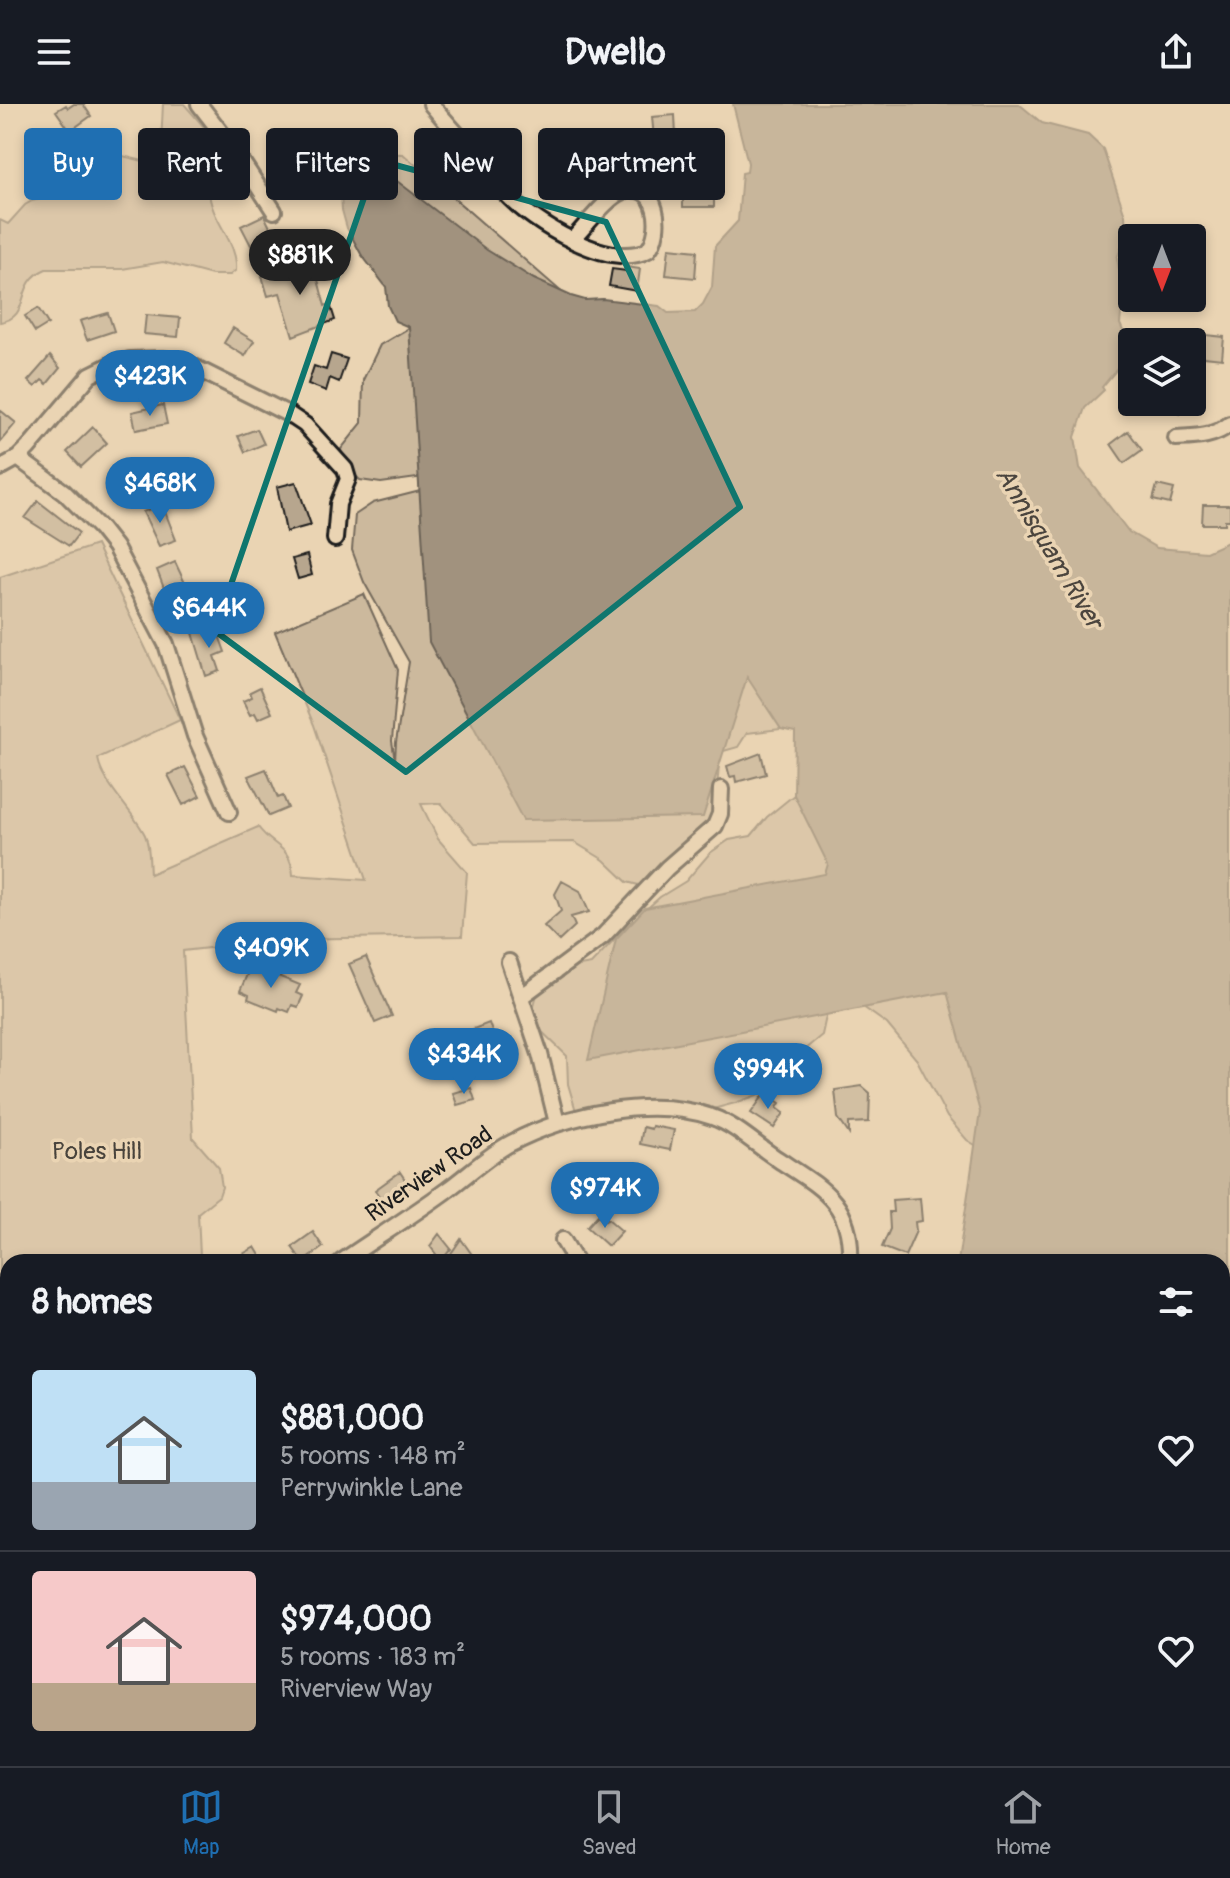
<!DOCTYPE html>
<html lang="en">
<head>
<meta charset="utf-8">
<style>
  :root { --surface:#171b24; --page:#20242c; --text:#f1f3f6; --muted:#9ea1a6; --line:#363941; --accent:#1f6fb2 }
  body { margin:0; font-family:Pangolin,sans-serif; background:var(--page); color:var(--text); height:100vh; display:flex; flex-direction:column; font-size:30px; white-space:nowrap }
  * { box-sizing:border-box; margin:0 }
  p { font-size:26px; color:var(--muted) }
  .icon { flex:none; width:44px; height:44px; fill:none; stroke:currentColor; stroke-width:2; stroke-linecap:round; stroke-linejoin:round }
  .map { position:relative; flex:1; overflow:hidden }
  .details { position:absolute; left:0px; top:1150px; width:1230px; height:512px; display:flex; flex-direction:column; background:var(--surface); border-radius:24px 24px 0 0; box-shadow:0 4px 12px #0003 }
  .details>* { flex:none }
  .hud { position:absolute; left:24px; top:24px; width:800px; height:72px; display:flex; gap:16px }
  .needle { width:52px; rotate:180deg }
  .controls { position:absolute; left:1118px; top:120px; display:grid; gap:16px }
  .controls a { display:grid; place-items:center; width:88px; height:88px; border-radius:8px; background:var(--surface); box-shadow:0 4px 12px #0003; font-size:40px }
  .price { position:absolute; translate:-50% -68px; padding:0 18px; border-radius:28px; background:var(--accent); color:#fff; font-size:26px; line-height:52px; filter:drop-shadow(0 2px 4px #0008) }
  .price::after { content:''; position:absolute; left:50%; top:48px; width:24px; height:18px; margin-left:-12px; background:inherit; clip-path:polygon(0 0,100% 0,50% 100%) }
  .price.current { background:#222; color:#fff }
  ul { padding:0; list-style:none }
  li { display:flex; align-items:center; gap:24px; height:200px; padding:0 32px }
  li+li { border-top:2px solid var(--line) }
  li span { display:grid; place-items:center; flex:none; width:224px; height:160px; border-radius:8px; color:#555 }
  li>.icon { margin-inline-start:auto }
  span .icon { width:96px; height:96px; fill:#fffc; stroke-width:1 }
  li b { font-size:34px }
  h2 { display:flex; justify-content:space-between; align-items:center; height:96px; padding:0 32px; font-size:34px }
  .pill { padding:0 28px; border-radius:8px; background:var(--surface); box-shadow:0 4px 12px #0003; font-size:28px; line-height:72px }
  .pill.current { background:var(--accent); color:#fff }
  header { display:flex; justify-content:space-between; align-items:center; height:104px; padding:0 32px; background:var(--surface); font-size:36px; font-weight:800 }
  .tabs { display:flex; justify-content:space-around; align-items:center; height:112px; border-top:2px solid var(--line); background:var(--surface); font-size:22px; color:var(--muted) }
  .tabs a { display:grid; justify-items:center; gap:4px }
  .tabs .current { color:var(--accent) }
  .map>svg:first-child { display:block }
  .green { fill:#ccb99d; stroke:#746a5c; stroke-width:2 }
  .water { fill:#a1927e; stroke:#6c6357; stroke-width:2 }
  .building { fill:#b7a68e; stroke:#1c1c1c; stroke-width:2 }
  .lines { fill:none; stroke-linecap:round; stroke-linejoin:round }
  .minor-casing { stroke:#1c1c1c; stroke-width:20 }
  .minor { stroke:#ead4b3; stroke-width:14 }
  .marked { fill:none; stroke:#0f766e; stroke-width:6; stroke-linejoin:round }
  .labels { text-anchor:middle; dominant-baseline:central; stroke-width:7; stroke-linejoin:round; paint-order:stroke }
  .park-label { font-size:24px; fill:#48433c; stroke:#ead4b3 }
  .street-label { font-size:24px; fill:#1c1c1c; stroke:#ead4b3 }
  .water-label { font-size:26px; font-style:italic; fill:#4b453e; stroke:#ead4b3 }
</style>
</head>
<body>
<header><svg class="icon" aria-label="menu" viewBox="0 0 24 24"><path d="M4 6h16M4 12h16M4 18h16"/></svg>Dwello<svg class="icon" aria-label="share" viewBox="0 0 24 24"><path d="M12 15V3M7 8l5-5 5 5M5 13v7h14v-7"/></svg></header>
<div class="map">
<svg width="1230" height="1662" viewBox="0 0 1230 1662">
  <rect width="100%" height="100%" fill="#ead4b3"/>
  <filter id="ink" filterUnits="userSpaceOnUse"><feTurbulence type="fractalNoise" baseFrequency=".0125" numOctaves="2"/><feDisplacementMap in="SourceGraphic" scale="16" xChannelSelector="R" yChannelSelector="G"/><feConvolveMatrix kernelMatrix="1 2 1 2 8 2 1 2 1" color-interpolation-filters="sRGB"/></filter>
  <g filter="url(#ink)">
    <path class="green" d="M163,0H184L218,39C223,55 207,71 209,88C211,117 238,137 236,166L230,171H212L163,158L122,165H46C13,179 33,213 0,218V116L8,120L25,101L32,97L73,87L96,75L119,51L143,57L152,55L161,41Z
      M374,49L403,50L572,197L781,625L747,629L738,643L720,648L715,709L691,742L649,771L646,783L627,778L604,756L574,738L475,739L441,699L421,700L438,735L467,768L462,832L286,835L183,847L193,1034L219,1064L222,1083L219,1092L198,1109L200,1152L195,1158H8V1233L0,1221V473L96,441L180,616L98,654C101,678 133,707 145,731C150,742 149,758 150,770L258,723C273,744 291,741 293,771L366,776L314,621L275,528L364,490L398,566L392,637L395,657L396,638L409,558L364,478L352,446L355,411L373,399L444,381L424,373L381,379L360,376L343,360L341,345L362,319L363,276L380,241L409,224L415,228L370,62Z
      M794,691L805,701L935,882L958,897L994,972L980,1044L967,1036L947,1013L917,956L887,920L863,903L830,894L822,931L798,951L790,975C711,1019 662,1011 576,1007L568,980L567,952L532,918C534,893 539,876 560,860L574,863L591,860L625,824L660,793L686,777L710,749L729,736L751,732L767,713Z"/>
    <path class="water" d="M733,0H1019L1042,19L1088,31L1103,45L1125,111L1126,131L1117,154L1123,189L1120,220L1132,247L1102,283L1104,286L1085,304L1075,333L1080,364L1129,428L1157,444L1206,448L1230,437V1662H146L151,1654H1222V1158H958L980,1008L947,888L588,956L616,835L645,804L825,770L828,760L794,691L795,628L781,625L747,573L703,713L523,716L429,538L409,223L395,217L388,202L386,183L361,150L347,124L342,106L341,89L345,72L352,59L359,54L380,64L487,146L534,175L571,192L585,196L603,195L659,202L668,209L695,208L703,200L712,183L715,142L738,117L742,69L747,68L748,59Z"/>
    <path class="building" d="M74,0H83L91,12L70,27L56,7L66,1L68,4Z
      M675,11L676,32L654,34L652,13Z
      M684,41H709L710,75H714V103H683V84H690L689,58H684Z
      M264,111L281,146L259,157L241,122Z
      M669,144L697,147L695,174L666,171Z
      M313,157L325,202L330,200L335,216L293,232L280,189L268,192L262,172Z
      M627,163L640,165L637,187L609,182L612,165L627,167Z
      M38,204L48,220L35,228L25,212Z
      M108,209L114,227L87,236L80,217Z
      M146,211L180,214L178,233L144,230Z
      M233,224L254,237L245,252L224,239Z
      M1197,230L1224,233L1222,255L1195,252Z
      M331,250L347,255L339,278L330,274L326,287L308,280L314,262L326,266Z
      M50,252L60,264L47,280L42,276L35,283L28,277Z
      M1151,298H1184L1180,310Z
      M163,301L167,320L136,326L132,308Z
      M0,306L16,319L0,338Z
      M93,323L107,339L81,363L67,348Z
      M257,325L264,340L245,348L238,332Z
      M1128,327L1142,346L1124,359L1111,340Z
      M296,378L311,421L286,428L277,383Z
      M1157,381L1174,385L1170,400L1153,396Z
      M38,397L79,429L69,442L25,414Z
      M162,400L176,436L159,442L143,408Z
      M1203,401H1230V416H1225V420H1202Z
      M307,451L312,471L298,475L292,455Z
      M175,458L194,498L176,507L172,499L170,500L157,466Z
      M205,525L207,530L217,526L225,548L215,552L220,567L206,572L193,529Z
      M260,583L272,609L258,615L255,609L250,611L243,597L252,593L250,588Z
      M761,649L766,670L736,678L735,672L730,673L727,662Z
      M185,663L200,692L183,701L168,671Z
      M266,665L278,694L283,692L288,704L269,712L248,672Z
      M562,777L580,787L589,808L571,813L575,822L559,837L544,822L561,807L555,790Z
      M366,853L392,912L375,919L349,860Z
      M251,861L300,881L296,889L303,892L298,903L292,901L289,908L279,904L278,907L248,895L249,891L240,887Z
      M489,919L501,953L484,959L473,925Z
      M862,982L870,989L869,1018L849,1019V1030L838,1014L835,986Z
      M471,984L475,996L457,1001L453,989Z
      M765,989L780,999L777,1004L784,1009L774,1024L751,1009Z
      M652,1022L674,1026L670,1046L640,1040L643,1023L651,1025Z
      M400,1068L410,1083L385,1101L375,1086Z
      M920,1094L922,1117L915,1118L916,1127L905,1152L882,1143L890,1125L889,1108H893L892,1096Z
      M598,1111L605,1117L607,1114L622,1127L608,1142L587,1123Z
      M313,1128L323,1143L303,1158L292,1143Z
      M439,1130L451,1145L441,1157L430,1142Z
      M461,1135L473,1152L469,1158H455L450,1151Z
      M255,1143L264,1158H229Z"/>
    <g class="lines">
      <g class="minor-casing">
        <path id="minor" d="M199,0L233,44L274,107
          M431,0C444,16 458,31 471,46C483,61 494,76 506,90C532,118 610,167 648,146C664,127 658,76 624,87C607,93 586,122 573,135
          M1176,334C1196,333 1214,333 1230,320
          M18,354L64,388L100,424L115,443L166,540L195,632L229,708
          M0,364L18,354L28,344L90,271L110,261L130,256L163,255L186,259L290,311L305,321L345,365L348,375L338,400L335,435
          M509,858L540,950L557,1019
          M521,893L603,832L667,764L715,722L720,710L721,685
          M563,1136L576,1158
          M341,1158C376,1134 413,1111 447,1086C468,1071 488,1051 511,1039C567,1010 651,992 712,1013C736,1021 757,1042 779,1056C822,1084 853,1099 850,1158
          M0,1370H8
          M0,1630L8,1631
          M23,1662L24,1654"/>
      </g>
      <use href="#minor" class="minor"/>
    </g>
  </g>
  <path d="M0 0H1230V1662H0ZM377,56L606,118L740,403L406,668L215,527Z" fill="#ead4b3" fill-opacity=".55" fill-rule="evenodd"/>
  <path class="marked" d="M377,56L606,118L740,403L406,668L215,527Z"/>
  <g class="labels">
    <g class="park-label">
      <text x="97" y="1047">Poles Hill</text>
    </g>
    <g class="street-label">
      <text transform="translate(429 1070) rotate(-35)">Riverview Road</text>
    </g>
    <g class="water-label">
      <text transform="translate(1049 444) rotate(59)">Annisquam River</text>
    </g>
  </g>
</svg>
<div class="controls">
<a><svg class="needle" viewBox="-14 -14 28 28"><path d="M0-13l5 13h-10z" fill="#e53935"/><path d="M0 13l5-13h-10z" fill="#9ea1a6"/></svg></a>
<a><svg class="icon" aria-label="layers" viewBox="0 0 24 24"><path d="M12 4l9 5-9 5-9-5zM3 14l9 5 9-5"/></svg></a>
</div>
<b class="price current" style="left:300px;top:193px">$881K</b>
<b class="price" style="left:150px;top:314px">$423K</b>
<b class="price" style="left:160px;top:421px">$468K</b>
<b class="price" style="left:209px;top:546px">$644K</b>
<b class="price" style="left:271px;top:886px">$409K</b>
<b class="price" style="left:464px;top:992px">$434K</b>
<b class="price" style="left:768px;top:1007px">$994K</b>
<b class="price" style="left:605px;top:1126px">$974K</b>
<div class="hud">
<a class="pill current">Buy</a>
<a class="pill">Rent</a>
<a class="pill">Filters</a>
<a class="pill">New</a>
<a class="pill">Apartment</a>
</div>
<section class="details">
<h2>8 homes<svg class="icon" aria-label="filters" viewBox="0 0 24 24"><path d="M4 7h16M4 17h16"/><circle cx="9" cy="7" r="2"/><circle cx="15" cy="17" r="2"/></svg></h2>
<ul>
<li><span style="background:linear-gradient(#bfe0f5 70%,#9aa5b1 0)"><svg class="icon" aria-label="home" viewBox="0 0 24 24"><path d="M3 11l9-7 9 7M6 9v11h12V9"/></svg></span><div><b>$881,000</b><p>5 rooms · 148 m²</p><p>Perrywinkle Lane</p></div><svg class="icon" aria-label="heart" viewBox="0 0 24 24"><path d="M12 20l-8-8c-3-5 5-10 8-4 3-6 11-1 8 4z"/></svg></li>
<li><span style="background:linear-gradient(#f6c9c9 70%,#b9a48a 0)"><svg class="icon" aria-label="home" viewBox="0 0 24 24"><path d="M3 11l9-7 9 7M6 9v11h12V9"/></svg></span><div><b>$974,000</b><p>5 rooms · 183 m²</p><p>Riverview Way</p></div><svg class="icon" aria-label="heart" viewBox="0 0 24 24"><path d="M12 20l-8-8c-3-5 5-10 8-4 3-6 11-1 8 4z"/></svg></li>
</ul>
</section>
</div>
<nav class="tabs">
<a class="current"><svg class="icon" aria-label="map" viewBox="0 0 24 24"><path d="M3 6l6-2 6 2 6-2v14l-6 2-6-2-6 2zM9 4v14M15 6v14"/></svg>Map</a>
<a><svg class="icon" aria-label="saved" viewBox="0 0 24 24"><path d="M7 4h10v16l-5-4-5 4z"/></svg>Saved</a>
<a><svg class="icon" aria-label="home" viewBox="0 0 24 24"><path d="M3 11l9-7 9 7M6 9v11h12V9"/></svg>Home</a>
</nav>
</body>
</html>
